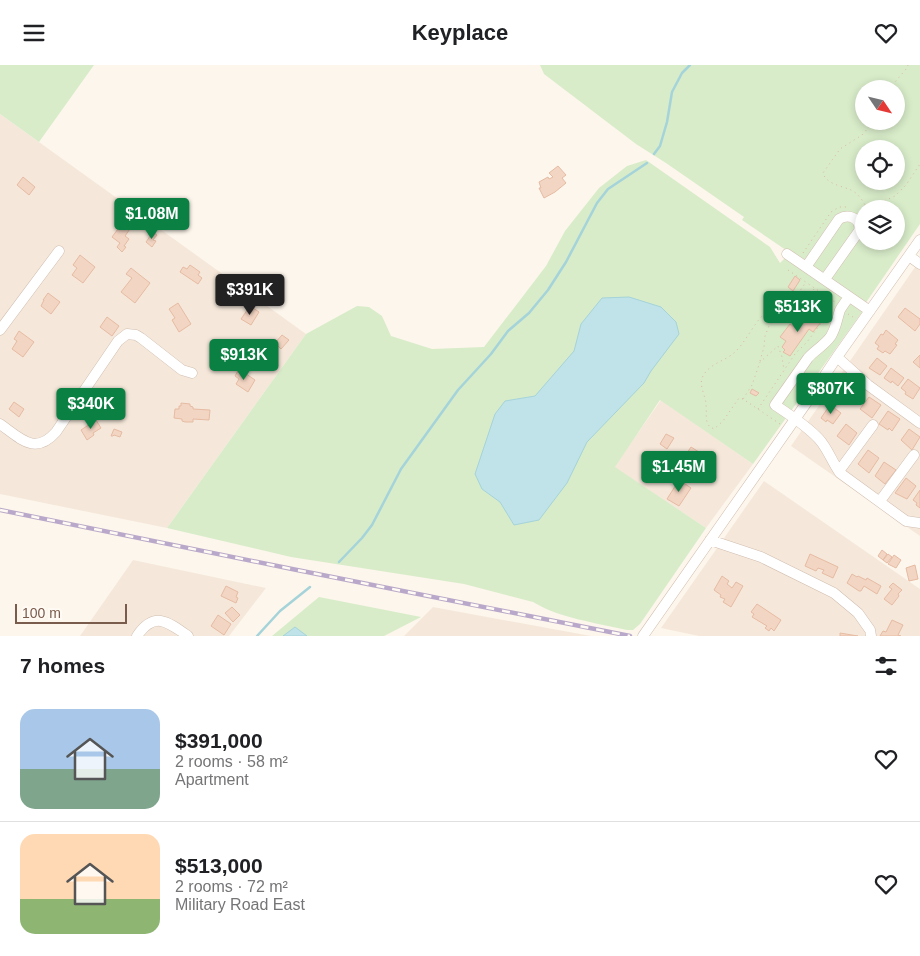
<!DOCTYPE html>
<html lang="en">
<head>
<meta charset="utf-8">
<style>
  :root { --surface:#fff; --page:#f6f6f6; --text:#202124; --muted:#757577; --line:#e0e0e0; --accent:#0b8043 }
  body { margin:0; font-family:Helvetica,sans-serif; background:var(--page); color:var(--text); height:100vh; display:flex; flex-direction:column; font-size:19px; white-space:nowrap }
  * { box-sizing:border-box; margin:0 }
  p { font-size:16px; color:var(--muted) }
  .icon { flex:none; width:28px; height:28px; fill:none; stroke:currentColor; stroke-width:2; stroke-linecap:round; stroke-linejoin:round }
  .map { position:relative; height:571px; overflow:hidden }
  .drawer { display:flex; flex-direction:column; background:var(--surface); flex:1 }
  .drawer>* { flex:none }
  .needle { width:32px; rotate:125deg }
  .fabs { position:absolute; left:855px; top:15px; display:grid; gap:10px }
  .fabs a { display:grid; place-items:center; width:50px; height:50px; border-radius:50%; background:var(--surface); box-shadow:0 2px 8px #0003; font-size:25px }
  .scale { position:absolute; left:15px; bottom:12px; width:112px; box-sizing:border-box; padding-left:5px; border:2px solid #7a5c4d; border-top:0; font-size:14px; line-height:18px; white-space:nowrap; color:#7a5c4d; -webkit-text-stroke:4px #fffaf3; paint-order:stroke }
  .price { position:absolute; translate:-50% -42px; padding:0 11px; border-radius:5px; background:var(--accent); color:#fff; font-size:16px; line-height:32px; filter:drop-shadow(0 1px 2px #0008) }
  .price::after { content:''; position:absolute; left:50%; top:30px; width:15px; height:11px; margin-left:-8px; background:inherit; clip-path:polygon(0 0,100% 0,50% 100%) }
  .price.selected { background:#222; color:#fff }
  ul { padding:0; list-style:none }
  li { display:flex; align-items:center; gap:15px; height:125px; padding:0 20px }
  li+li { border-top:1px solid var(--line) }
  li span { display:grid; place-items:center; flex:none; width:140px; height:100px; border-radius:15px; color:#555 }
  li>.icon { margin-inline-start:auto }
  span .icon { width:60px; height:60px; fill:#fffc; stroke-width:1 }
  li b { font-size:21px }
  h2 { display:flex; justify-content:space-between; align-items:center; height:60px; padding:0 20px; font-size:21px }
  header { display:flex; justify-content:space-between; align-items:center; height:65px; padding:0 20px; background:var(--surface); font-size:22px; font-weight:700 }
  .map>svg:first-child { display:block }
  .residential { fill:#f5e8da }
  .green { fill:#d8ecc9; fill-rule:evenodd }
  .water { fill:#bfe3e8; stroke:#a5d3da }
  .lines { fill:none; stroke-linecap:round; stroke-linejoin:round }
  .stream { stroke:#a5d3da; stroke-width:2.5 }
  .building { fill:#f3d5c3; stroke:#e6bba3 }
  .minor-casing { stroke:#d1beb0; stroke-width:11 }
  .path { stroke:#d9b8a5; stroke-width:1; stroke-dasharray:1 4; stroke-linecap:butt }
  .minor { stroke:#fff; stroke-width:10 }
  .rail-casing { stroke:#b9a8c9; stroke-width:4.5 }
  .rail { stroke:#fffaf3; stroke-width:2.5; stroke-dasharray:8; stroke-linecap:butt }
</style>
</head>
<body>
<header><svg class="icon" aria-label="menu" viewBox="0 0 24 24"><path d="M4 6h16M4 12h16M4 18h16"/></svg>Keyplace<svg class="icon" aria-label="heart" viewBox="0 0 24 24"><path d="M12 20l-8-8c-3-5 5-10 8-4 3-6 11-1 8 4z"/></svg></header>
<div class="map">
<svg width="920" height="571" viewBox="0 0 920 571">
  <rect width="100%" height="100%" fill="#fdf6ec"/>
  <path class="residential" d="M0,49L306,269L167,463L0,429Z
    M920,195V471L791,381Z
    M661,335L753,399L706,463L614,402Z
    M764,416L920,524V571H699L661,563Z
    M133,495L266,523L229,571H80Z
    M433,542L591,571H404Z"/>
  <path class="green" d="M0,0H94L39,77L0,49Z
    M540,0H920V159L865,239L742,155L744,152L666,98L636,79L544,9ZM864,24H896V56H864ZM864,84H896V116H864ZM864,144H896V176H864Z
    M646,95L770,182L780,198L785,193L862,247L753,399L660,335L615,402L706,463L640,559L633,565H627C597,558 559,553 533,537L464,519L291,492L167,463L306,269L357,241L369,242L382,251L391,271L432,284L484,282L546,201L565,166L599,123L627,101Z
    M319,532L421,552L384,571H272Z"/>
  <path class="water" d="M629,232L661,242L676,257L679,269L651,306L644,318L587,377L567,418L539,455L514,460L500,437L482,424L475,409L495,349L505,336L535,331L574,286L581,259L602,233Z
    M295,562L307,571H283Z"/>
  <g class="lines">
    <path class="stream" d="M654,89L660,81L667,57L672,27L682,8L690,0
      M339,497L362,473L372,460L401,404L458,325L491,289L508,266L529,248L548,225L566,197L597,138L608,124L647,98
      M257,571L280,546L310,522"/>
  </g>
  <path class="building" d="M558,101L566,110L562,113L566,118L555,127L544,133L539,123H541L539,117L548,112L549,114L553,112L549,108Z
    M23,112L35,122L29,130L17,120Z
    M124,156L132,161L125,171L129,174L124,181L126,182L122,187L117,182L120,178L112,172Z
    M153,167L157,170L153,175L156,176L152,182L146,177Z
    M80,190L95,202L83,218L72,210L77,203L73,200Z
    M190,200L200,207L198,210L202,213L198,219L180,207L183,202L187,204Z
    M131,203L150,218L135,238L121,227L132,213L126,209Z
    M795,211L800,215L793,226L788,222Z
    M48,228L60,237L51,249L41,241L44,235H43Z
    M178,238L191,259L179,267L172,255L175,253L169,244Z
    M250,241L259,247L251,260L241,254Z
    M905,243L920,254V259L915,266L898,252Z
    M806,246L821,257L813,267L809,264L790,291L783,287L785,285L782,282L786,276L780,272L790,259L796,263Z
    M107,252L119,261L112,271L100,262Z
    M886,265L898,275L895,279L897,280L890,289L885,286L883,288L877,284L879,281L875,278L881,269L883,270Z
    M19,266L34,277L23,292L12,284L17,276L14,274Z
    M282,270L289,275L281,284L275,278Z
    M920,290V303L913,297Z
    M877,293L887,301L880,310L869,303Z
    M891,303L904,313L898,321L892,316L891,318L884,313Z
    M239,304L255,315L248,327L236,319L239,314L235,311Z
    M908,314L920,323L913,334L905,329L906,327L901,323Z
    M840,320L854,322L852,337L838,335Z
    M752,324L759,328L756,331L750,328Z
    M869,332L881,340L872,353L860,344Z
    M14,337L24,344L19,352L9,344Z
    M181,338L190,339V341L193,342V344L210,345L209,355L193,354V357H185L182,356V354L174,353L175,344H179V341H181Z
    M830,340L841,348L833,359L827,355L826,357L821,353Z
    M888,346L900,354L892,366L889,363L888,365L879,359Z
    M96,355L101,363L93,368L94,370L87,375L81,365Z
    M846,359L857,368L849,380L837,371Z
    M114,364L122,367L120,372L114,370L113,371H111Z
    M909,364L920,372L912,385L901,375Z
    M666,369L674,373L667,384L660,379Z
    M691,382L699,387L689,403L681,397Z
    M868,385L879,393L869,408L858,399Z
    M884,397L896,405L885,419L875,411Z
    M906,413L916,421L907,434L895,428Z
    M679,415L691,423L679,441L667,434Z
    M920,425V443L916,440L917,438L913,435Z
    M882,485L887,489L883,495L878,491Z
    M810,489L838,502L833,513L822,508L824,505L818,503L816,506L805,501Z
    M888,489L892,492L887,498L883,495Z
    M894,490L901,495L896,503L888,499Z
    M915,500L918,514L909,516L906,503Z
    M852,509L857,512L858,511L866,515L867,513L881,521L877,529L864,521L861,526H859L847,518Z
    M722,511L729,516L727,519L732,523L736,517L743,521L731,542L723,537L725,534L720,532L721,530L714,525Z
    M893,518L902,525L898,529L899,531L892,540L884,534L892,524L889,522Z
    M226,521L238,527L236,532L238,533L236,538L221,531Z
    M757,539L781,555L774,566L771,563L769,566L765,563L767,561L752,552L754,549L751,547Z
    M232,542L240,550L233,557L225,548Z
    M218,550L231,559L224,570L211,561Z
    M892,555L903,560L898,570L901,571H880L883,566L886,567Z
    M840,568L858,571H840Z"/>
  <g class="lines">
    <g class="minor-casing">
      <path id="minor" d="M787,189L870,246
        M909,191L920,199
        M806,202L839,154C849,148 862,154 859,166L825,214
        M849,232C846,236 843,240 840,245C837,254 836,263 831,271C825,280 815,285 808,293L775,340C790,350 807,361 819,374C828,384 832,397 840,408L906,456L920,458
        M0,265L59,186
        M837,292L868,320L920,358
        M0,359C20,373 35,391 56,367L118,276L127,269L136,270L141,273L182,305L192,308
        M839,406L873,360
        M880,436L914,390
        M710,475L761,492L834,528L858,548L870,565L871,571
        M137,571C154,546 167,556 188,571
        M643,571L807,337L837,292L920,175"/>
    </g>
    <path class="path" d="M889,24L907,3L908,0
      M867,144C864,137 858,128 851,125C842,121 826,119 823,108L840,84L862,70L874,56
      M872,144L880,138L895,131L906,120L920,99
      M803,188L831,147L839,142H846
      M788,205L835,237
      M802,241L814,224
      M812,249L827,228
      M848,249L853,252
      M760,296L764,282L765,271L769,261L779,249L791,239L806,217
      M743,334L739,333L723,356L714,364C711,362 710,363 708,359C705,354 707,347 706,340C706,331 698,320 703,311C711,297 725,297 736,286C748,274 756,253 770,244C774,240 779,242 784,245
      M758,344L795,289L807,277L822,257L793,236
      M780,359L743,334L752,320L760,297L778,281L782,292L784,305"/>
    <use href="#minor" class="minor"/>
    <g class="rail-casing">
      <path id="rail" d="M0,445L292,504L630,571"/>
    </g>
    <use href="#rail" class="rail"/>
  </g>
</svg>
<div class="fabs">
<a><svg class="needle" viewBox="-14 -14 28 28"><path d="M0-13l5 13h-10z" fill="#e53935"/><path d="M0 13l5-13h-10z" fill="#757577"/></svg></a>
<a><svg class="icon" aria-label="locate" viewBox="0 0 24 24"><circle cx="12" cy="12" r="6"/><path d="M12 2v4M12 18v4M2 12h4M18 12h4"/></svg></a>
<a><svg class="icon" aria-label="layers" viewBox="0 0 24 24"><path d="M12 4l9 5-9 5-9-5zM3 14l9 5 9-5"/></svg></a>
</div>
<div class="scale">100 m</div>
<b class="price" style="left:152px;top:175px">$1.08M</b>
<b class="price selected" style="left:250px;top:251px">$391K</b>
<b class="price" style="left:798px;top:268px">$513K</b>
<b class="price" style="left:244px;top:316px">$913K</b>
<b class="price" style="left:831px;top:350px">$807K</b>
<b class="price" style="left:91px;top:365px">$340K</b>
<b class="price" style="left:679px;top:428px">$1.45M</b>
</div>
<section class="drawer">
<h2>7 homes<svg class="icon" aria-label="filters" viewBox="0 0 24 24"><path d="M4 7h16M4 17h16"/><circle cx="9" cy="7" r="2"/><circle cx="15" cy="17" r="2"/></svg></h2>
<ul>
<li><span style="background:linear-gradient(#a9c7e8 60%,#7fa58c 0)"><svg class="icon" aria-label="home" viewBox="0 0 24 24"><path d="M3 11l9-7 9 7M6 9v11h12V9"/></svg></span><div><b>$391,000</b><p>2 rooms · 58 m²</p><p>Apartment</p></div><svg class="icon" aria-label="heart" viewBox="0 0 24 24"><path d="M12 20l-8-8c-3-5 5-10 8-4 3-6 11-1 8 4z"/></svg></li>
<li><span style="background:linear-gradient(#ffd9b3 65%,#8fb573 0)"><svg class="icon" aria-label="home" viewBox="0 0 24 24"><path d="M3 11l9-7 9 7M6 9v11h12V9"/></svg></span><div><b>$513,000</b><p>2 rooms · 72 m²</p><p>Military Road East</p></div><svg class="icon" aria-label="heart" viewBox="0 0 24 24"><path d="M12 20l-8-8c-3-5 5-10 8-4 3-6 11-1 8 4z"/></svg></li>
</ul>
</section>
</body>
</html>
